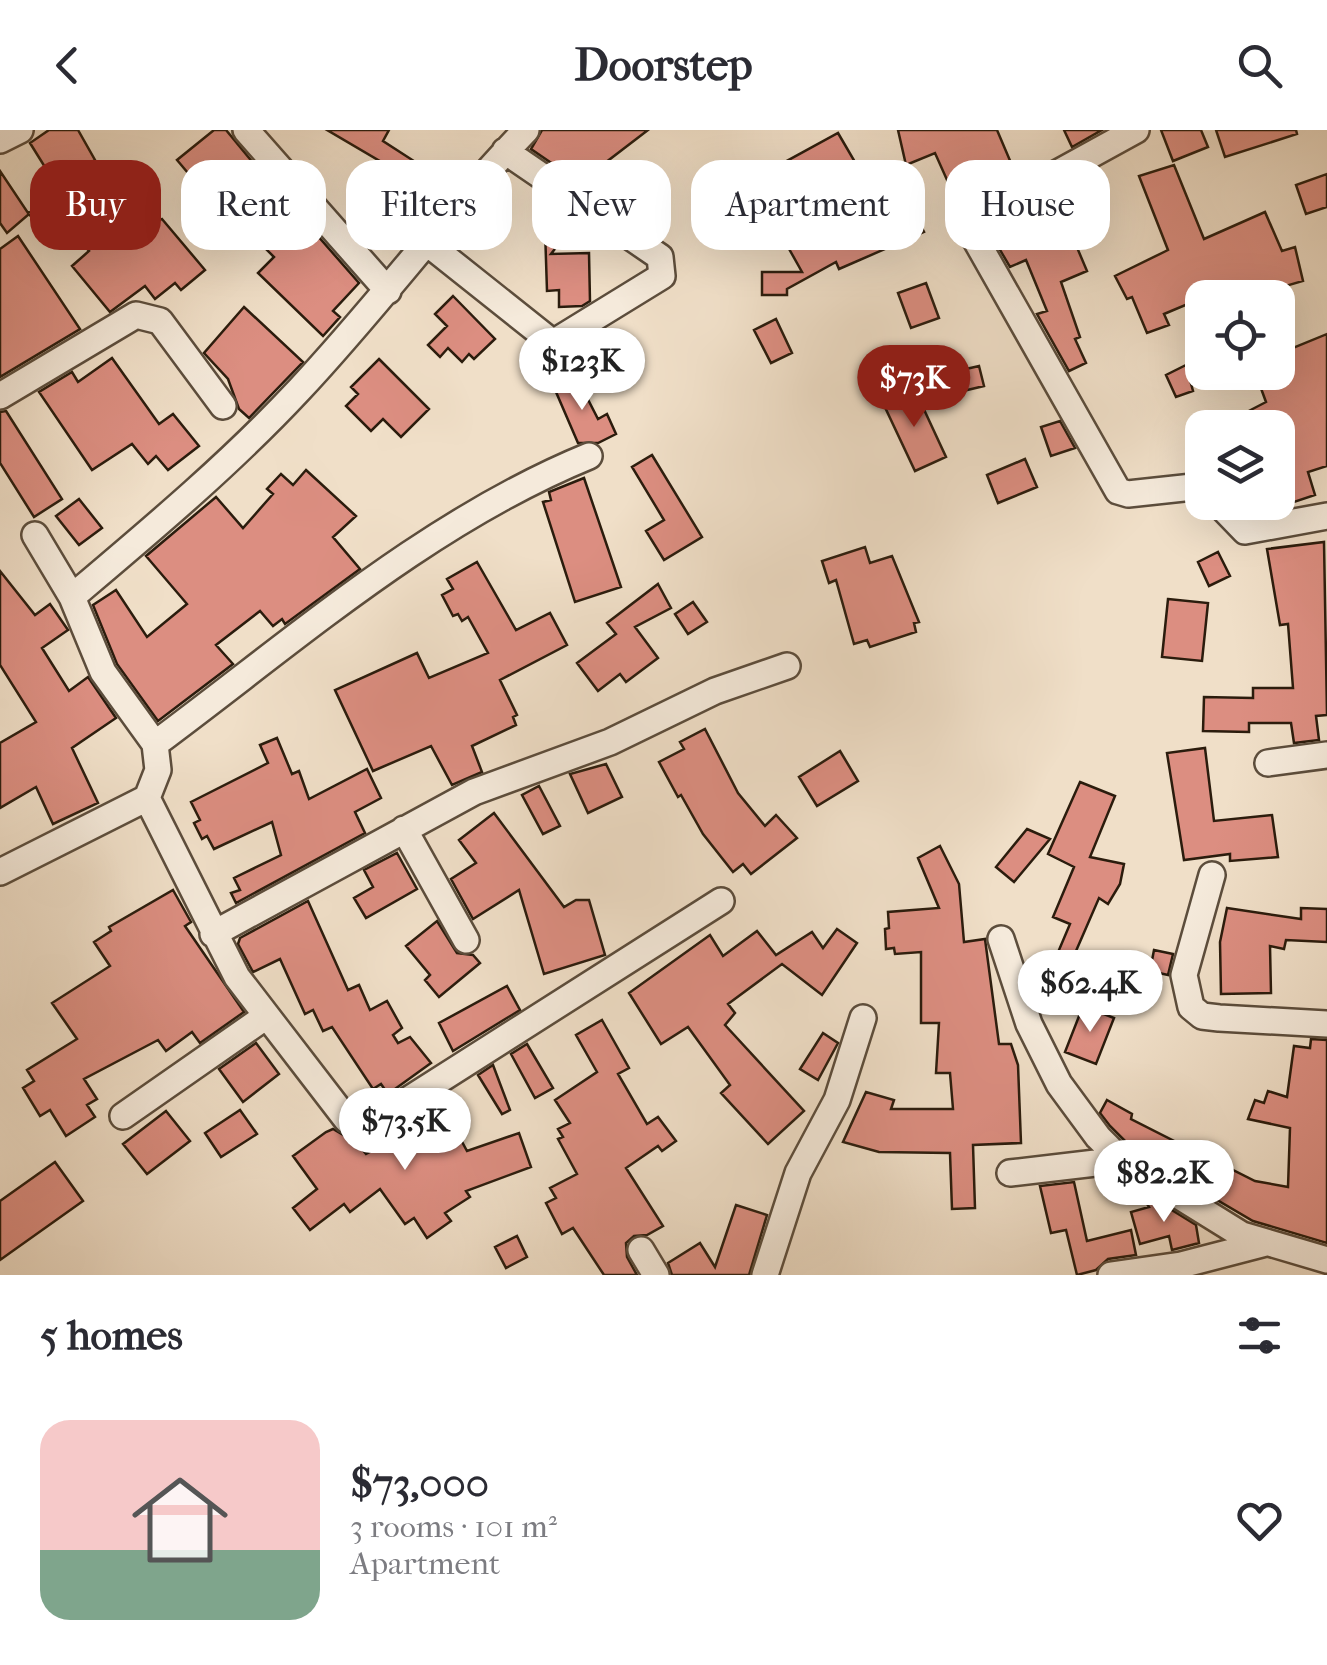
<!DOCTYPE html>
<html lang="en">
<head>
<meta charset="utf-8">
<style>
  :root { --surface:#fff; --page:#f2f2f3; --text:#2b2b33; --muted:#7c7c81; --line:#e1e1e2; --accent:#8f2418 }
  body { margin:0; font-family:"IM FELL French Canon",serif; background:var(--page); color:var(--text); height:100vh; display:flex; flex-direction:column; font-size:38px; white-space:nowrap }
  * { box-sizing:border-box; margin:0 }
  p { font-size:32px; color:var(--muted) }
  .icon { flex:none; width:55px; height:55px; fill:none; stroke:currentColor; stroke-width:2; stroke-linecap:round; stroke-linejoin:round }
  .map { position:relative; height:1145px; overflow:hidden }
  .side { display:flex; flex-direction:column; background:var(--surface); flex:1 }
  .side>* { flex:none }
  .top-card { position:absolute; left:30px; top:30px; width:1268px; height:90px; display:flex; gap:20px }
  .controls { position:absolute; left:1185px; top:150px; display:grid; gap:20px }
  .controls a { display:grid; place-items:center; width:110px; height:110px; border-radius:20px; background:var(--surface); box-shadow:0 10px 40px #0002; font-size:50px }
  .price { position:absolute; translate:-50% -85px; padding:0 22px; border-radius:35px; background:#fff; color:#222; font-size:32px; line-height:65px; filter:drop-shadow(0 2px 5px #0008) }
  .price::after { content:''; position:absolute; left:50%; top:60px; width:30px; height:22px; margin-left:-15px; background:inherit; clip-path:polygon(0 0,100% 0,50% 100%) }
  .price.selected { background:var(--accent); color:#fff }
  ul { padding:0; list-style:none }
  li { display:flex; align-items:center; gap:30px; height:250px; padding:0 40px }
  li+li { border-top:2px solid var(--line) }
  li span { display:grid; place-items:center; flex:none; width:280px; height:200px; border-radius:30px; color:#555 }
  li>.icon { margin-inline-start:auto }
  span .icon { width:120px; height:120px; fill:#fffc; stroke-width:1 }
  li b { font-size:42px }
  h2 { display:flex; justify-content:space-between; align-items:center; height:120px; padding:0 40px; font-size:42px }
  .chip { padding:0 35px; border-radius:30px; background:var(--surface); box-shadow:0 10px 40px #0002; font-size:35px; line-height:90px }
  .chip.selected { background:var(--accent); color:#fff }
  header { display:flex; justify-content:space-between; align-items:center; height:130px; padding:0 40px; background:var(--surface); font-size:45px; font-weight:700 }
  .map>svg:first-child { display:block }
  .building { fill:#dc8e81; stroke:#2b1c0d; stroke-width:2.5 }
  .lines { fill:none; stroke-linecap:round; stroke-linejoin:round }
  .minor-casing { stroke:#5c4d3c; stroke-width:30 }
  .minor { stroke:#f5eadb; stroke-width:25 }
</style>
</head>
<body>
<header><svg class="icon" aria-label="back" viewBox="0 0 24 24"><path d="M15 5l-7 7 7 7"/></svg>Doorstep<svg class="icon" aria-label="search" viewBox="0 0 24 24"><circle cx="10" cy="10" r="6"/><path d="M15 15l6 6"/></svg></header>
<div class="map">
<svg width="1327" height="1145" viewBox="0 0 1327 1145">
  <rect width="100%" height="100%" fill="#f0dfc8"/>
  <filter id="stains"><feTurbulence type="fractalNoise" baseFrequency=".002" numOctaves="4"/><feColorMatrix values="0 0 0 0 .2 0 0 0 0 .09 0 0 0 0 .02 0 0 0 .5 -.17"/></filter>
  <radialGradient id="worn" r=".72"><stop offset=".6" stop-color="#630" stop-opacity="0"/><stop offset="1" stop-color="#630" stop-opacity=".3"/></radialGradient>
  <path class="building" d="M49,0H78L95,30L84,36L120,106L132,97L135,103L162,89L205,140L181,160L175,153L155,169L145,156L110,182L72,136L89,121L60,87L41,99L29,84L7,103L0,93V41L28,83L63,66L30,13Z
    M214,0H226L254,34L221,60L215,52L204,62L177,30Z
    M327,0H389L383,11L417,33L395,66L371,51L383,33Z
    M542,0H648L605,33L647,76L633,89L531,19Z
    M898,0H997L1017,47L956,70L935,23L906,35Z
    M1064,0H1102L1072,17Z
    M1161,0H1201L1208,17L1173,31Z
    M1216,0H1296L1297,4L1225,27Z
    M838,3L855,32L841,40L843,44L767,84L750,51Z
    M1174,35L1204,109L1265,82L1282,121L1295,117L1303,151L1244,168H1202L1164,184L1169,195L1147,203L1132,167L1127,169L1115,146L1168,120L1139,46Z
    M1327,44V77L1306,84L1296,55Z
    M282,65L359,153L333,181L340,187L323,206L258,143L274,127L247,100Z
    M896,67L902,79L910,75L924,102L839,139L836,132L787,159V165H762V142H802L788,117L812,104L818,113Z
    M547,78L571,98L551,124L589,123L590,171L582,176L559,177V160L547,161L545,99L535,92Z
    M1062,82L1087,141L1061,152L1080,207L1075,209L1086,233L1069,241L1037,184L1047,181L1026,130L1010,137L989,101L1004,91L1009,103Z
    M18,106L80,199L0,247V119Z
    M926,153L939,188L911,198L898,163Z
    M453,166L495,209L474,229L469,224L462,232L448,218L440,227L428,215L447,196L435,184Z
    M244,177L303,232L249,288L239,279L228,249L204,223Z
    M776,189L792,223L771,233L754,200Z
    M1327,204V336L1308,342L1315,365L1285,375L1278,351V298H1216L1266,272L1255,242H1278V224Z
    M112,228L159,294L173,284L199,316L168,340L156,326L148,334L132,314L92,340L39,262L72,242L78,252Z
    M379,229L429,279L401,307L383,289L371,301L346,276L358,264L351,257Z
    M1186,235L1193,261L1176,267L1166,245Z
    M979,236L984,256L959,262L953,242Z
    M575,244L598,289L607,284L616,304L598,313H578L553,255Z
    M914,258L946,327L915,341L883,273Z
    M6,281L62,369L34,387L0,333V282Z
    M1060,291L1075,318L1051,326L1041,297Z
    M652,325L702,407L664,430L646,401L664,390L632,337Z
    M1025,329L1037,357L998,373L987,345Z
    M306,340L356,386L333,407L360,439L285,494L282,489L273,496L260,481L216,515L233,534L158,591L117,534L93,475L116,460L147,507L187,474L146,426L216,367L243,398L273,364L267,359L281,344L293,355Z
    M584,348L621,457L575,472L543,372L551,370L549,362Z
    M79,369L102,398L79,415L56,386Z
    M1324,412L1327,585L1316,586L1319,610L1294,613L1291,593H1249V602L1203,601L1204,567L1253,568V558H1293L1288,494L1280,495L1267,419Z
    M865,417L870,433L892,426L919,492L914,493L916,502L870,517L867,510L854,514L836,450L829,453L822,431Z
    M1218,422L1230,446L1209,456L1198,432Z
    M477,432L516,500L550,483L567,515L500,550L517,585L513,587L516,595L472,616L482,642L452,655L431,616L373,641L335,560L417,523L429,548L488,523L468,487L462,491L458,484L453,486L442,465L453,459L447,449Z
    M0,441L35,485L50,474L68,500L42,518L69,561L88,547L116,588L72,618L98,673L53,694L36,657L0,678V613L36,592L0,535Z
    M658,454L671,478L635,497L658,528L626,552L620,544L598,561L577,533L616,504L607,493Z
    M1168,469L1208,473L1202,531L1162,527Z
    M693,472L707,492L688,504L675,484Z
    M705,599L738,663L765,696L776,685L797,708L751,744L743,734L733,742L703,704L681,665L678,667L659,632L684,619L680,612Z
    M277,608L292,644L299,641L309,669L367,639L381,668L355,682L365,703L236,773L231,763L240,760L234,748L281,725L272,692L214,719L207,706L202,709L194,693L200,690L191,672L268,633L260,615Z
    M1205,618L1214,691L1272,685L1278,727L1230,731V724L1184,730L1167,623Z
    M840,621L858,651L817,676L799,647Z
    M606,634L622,667L588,683L570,644Z
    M1080,652L1115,666L1090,727L1124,734L1120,754L1108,774L1099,768L1076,821L1085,830L1074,857L1048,846L1070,794L1053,787L1074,737L1048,724Z
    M539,656L560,696L543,704L522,665Z
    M494,683L564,777L576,770H589L605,825L544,844L519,760L473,789L451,749L476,733L459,710Z
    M1027,699L1050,709L1014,752L996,737Z
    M940,716L959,754L964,812L985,809L999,914H1011L1018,935L1021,1013L973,1015L975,1078L952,1079L950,1023L879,1022L843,1012L866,962L894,970L891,979H953L950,943H936L939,893H921V822L895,824L894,818L886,819L885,799L889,798L888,782L939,778L918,728Z
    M397,723L417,759L366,788L354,768L373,757L364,740Z
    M173,760L191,792L185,796L244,882L200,913L192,902L166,921L158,910L84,949L97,969L87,975L95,987L66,1006L50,980L40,986L23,958L34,951L27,940L77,909L52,873L110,836L94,812L111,801L109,797Z
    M308,771L348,860L359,855L370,880L387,871L402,898L393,905L398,913L410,907L431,933L388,964L381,954L373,959L332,897L323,901L313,880L305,884L280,829L253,842L238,814L240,808Z
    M1227,778L1301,789V778L1327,779V812L1286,810L1284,819L1270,816L1271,863L1221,864L1220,812Z
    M437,791L457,823L473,825L480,833L439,867L425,850L430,845L406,816Z
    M837,799L857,813L822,865L782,834L728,874L735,883L725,895L804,981L768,1014L721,963L730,955L688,897L661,914L629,863L710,805L723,826L757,801L776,825L812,802L823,818Z
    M1154,820L1173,824L1168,845L1150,841Z
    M507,856L520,880L453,921L439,893Z
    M1083,876L1114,888L1096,934L1065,922Z
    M602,890L629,938L618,944L647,994L658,987L676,1011L662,1021L658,1016L626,1038L663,1096L647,1105L634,1106L626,1113L627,1127L637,1145H604L573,1098L562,1104L546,1073L556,1068L550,1058L577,1044L558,1009L563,1007L558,999L570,993L555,970L597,942L576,905Z
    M823,903L838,913L818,950L800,939Z
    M1311,909L1327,910V1113L1253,1091L1190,1054L1198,1039L1210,1045L1217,1032L1255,1051L1288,1057L1290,998L1248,989L1255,970L1264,973L1268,961L1287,967L1294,916L1310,918Z
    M256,913L279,944L243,972L219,939Z
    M527,914L553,958L535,968L511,924Z
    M493,935L510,980L502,984L478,945Z
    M1107,970L1132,984L1131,989L1176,1012L1160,1035L1131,1017L1110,996L1100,983Z
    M240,980L257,1004L221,1027L205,1003Z
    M166,981L190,1011L147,1044L123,1014Z
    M446,982L467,1021L519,1003L531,1037L466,1061L470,1067L445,1083L451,1091L427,1108L414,1088L405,1094L380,1059L350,1082L344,1074L310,1100L293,1078L317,1059L293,1026L326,1002L333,999L357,1013L366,1024Z
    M55,1032L83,1071L0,1130V1071Z
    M1074,1052L1087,1111L1131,1100L1136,1125L1108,1129L1096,1140L1077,1145L1066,1100L1051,1103L1040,1056Z
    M1149,1066L1196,1095L1199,1113L1172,1120L1169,1106L1140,1114L1131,1082L1149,1077L1144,1069Z
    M736,1075L767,1085L749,1145H672L668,1133L700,1113L715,1137Z
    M517,1106L527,1127L506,1138L495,1117Z"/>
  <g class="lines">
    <g class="minor-casing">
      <path id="minor" d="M246,0L388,161
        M1136,0L985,83L969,98L1118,361L1128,364L1202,356
        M0,10L20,0
        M426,112L553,213L662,146L660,127L505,21
        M0,266L136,185L160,191L223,276
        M1217,372L1245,401L1327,386
        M72,467C150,401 229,335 299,260C378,176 446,83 526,0
        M155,614C294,511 428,392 589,326
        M1268,633L1327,625
        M147,668L237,847L347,990L364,998L721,771
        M404,699L466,810
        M0,742L147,668L158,640L155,614L103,542L72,467L35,405
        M1212,745L1184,845L1191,877L1202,886L1219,888L1327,894
        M213,804L474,662L610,612L715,561L787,536
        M1001,809L1029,894L1059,954L1098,1007L1121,1030L1242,1105L1327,1130
        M123,986L265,887
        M1010,1043L1121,1030
        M641,1120L656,1145
        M765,1145L798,1043L837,970L863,888
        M1111,1145L1181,1135L1266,1113"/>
    </g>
    <use href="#minor" class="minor"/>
  </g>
  <rect width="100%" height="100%" filter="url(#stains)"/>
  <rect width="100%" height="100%" fill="url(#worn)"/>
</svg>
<div class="controls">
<a><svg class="icon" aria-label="locate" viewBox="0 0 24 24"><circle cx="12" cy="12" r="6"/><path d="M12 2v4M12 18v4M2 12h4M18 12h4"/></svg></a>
<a><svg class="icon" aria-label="layers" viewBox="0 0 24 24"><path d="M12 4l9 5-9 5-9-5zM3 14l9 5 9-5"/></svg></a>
</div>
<b class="price" style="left:582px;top:283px">$123K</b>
<b class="price selected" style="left:914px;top:300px">$73K</b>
<b class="price" style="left:1090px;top:905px">$62.4K</b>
<b class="price" style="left:405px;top:1043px">$73.5K</b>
<b class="price" style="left:1164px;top:1095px">$82.2K</b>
<div class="top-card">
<a class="chip selected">Buy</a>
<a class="chip">Rent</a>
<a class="chip">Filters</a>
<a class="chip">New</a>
<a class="chip">Apartment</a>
<a class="chip">House</a>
</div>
</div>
<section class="side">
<h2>5 homes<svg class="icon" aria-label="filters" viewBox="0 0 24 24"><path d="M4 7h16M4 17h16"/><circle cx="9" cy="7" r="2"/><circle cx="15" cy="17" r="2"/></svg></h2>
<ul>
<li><span style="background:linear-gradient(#f6c9c9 65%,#7fa58c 0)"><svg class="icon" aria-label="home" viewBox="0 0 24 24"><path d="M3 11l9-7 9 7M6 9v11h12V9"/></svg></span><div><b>$73,000</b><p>3 rooms · 101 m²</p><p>Apartment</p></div><svg class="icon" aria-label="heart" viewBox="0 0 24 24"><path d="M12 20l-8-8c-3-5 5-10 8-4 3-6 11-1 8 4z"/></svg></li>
</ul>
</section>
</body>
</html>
